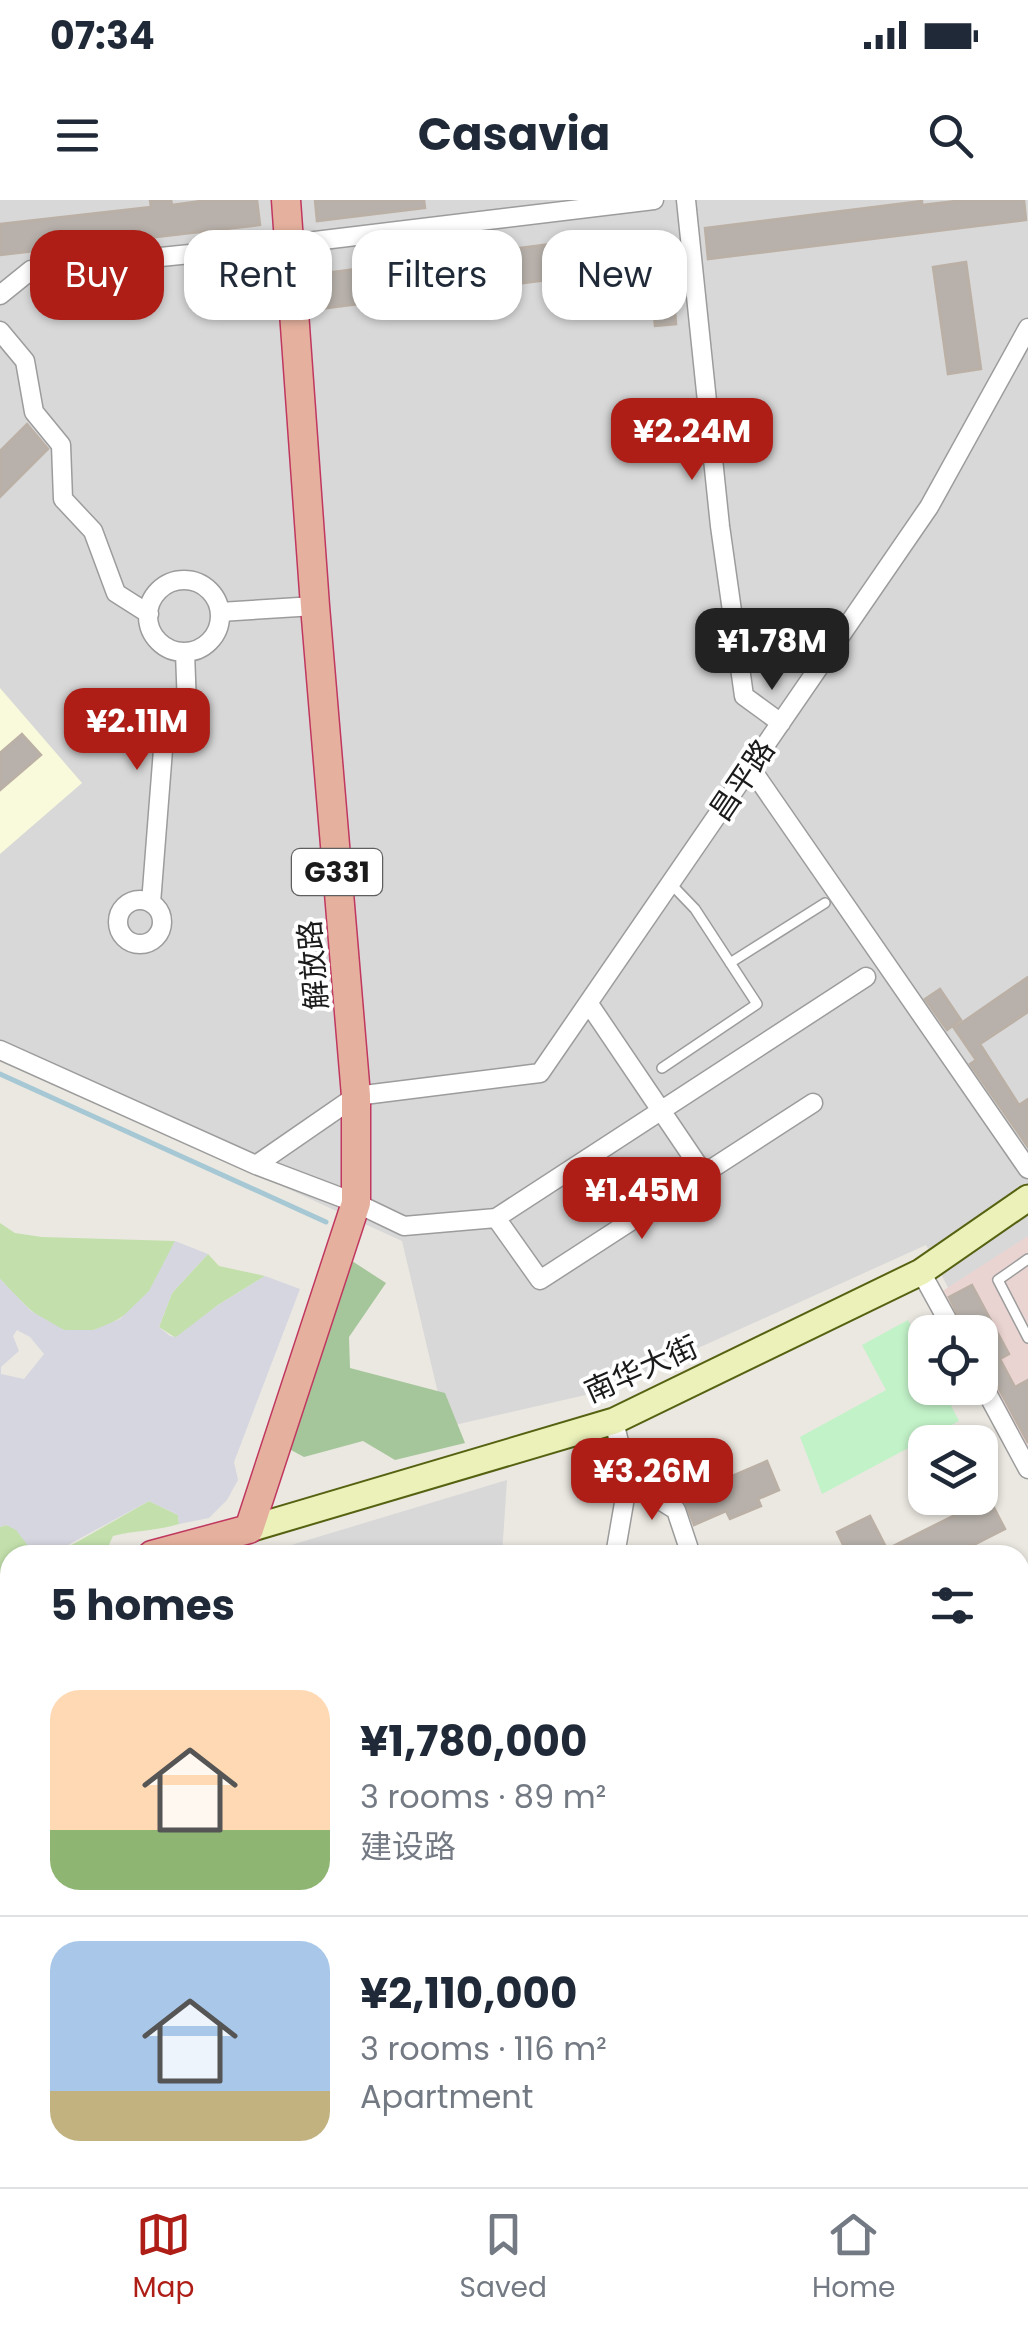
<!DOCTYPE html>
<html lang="en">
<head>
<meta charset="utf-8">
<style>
  :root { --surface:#fff; --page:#f6f6f7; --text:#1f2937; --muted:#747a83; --line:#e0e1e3; --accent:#ae1e17 }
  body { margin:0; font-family:Poppins,"Noto Sans SC",sans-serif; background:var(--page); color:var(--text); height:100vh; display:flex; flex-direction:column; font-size:38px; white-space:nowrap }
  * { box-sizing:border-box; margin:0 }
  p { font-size:32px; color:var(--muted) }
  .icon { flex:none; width:55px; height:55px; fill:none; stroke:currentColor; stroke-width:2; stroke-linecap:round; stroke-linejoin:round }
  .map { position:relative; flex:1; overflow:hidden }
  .details { position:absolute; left:0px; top:1345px; width:1030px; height:642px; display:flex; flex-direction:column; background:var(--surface); border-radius:30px 30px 0 0; box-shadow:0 2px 8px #0004 }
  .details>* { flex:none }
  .banner { position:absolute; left:30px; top:30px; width:970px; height:90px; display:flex; gap:20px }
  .fabs { position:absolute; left:908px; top:1115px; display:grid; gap:20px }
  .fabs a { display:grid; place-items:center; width:90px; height:90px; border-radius:20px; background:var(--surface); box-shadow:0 2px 8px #0004; font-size:50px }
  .price { position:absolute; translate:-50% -85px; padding:0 22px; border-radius:20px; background:var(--accent); color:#fff; font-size:32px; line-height:65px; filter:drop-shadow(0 2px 5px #0008) }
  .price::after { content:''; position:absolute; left:50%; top:60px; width:30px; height:22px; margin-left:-15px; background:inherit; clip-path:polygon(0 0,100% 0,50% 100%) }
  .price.current { background:#222; color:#fff }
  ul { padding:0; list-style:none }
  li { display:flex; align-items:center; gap:30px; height:250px; padding:0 50px }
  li+li { border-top:2px solid var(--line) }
  li span { display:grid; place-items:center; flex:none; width:280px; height:200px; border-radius:30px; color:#555 }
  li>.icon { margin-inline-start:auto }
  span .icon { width:120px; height:120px; fill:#fffc; stroke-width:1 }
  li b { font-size:42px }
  h2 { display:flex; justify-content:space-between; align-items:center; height:120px; padding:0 50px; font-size:42px }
  .pill { padding:0 35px; border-radius:30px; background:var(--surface); box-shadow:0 2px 8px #0004; font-size:35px; line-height:90px }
  .pill.current { background:var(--accent); color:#fff }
  .status { display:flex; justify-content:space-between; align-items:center; height:70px; padding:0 50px; background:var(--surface); direction:ltr }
  .status svg { height:28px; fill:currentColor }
  header { display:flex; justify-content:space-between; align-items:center; height:130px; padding:0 50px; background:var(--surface); font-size:45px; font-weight:700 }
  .tabs { display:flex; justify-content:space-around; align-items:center; height:140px; border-top:2px solid var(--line); background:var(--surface); font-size:28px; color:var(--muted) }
  .tabs a { display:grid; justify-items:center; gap:5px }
  .tabs .current { color:var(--accent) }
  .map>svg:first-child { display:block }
  .residential { fill:#d9d8d8 }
  .commercial { fill:#ead4d2 }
  .industrial { fill:#e3d4e0 }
  .education { fill:#f9fadb }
  .grass { fill:#c3e0ac }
  .forest { fill:#a5c69a }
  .park { fill:#c2f2c8 }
  .plaza { fill:#d6d6e0; fill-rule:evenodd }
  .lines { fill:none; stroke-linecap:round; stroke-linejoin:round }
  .stream { stroke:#a6c8d4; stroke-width:5 }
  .building { fill:#b8b1ab; stroke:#bbb0a5; stroke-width:2.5 }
  .service-casing { stroke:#9c9c9c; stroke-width:12 }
  .minor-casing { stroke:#9c9c9c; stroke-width:21 }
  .secondary-casing { stroke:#566211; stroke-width:29 }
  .trunk-casing { stroke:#c03760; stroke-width:31 }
  .service { stroke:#fff; stroke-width:9 }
  .minor { stroke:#fff; stroke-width:18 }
  .secondary { stroke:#ebf1b9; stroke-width:25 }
  .trunk { stroke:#e5b19e; stroke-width:28 }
  .labels { text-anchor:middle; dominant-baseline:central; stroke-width:8; stroke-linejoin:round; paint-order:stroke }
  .shield { fill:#fff; stroke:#5f5f5f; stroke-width:2.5 }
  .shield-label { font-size:28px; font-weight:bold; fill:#1b1b1b }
  .street-label { font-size:30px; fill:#1b1b1b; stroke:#fff }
</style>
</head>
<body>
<div class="status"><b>07:34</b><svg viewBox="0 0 49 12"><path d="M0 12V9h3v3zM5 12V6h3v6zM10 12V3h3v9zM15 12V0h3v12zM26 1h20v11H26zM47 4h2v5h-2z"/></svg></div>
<header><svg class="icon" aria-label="menu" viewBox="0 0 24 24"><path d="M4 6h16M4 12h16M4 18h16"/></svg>Casavia<svg class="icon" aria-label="search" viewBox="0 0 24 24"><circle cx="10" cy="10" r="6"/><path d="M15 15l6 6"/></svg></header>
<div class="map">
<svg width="1028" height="1987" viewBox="0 0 1028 1987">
  <rect width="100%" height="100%" fill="#ebe8e1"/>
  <path class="residential" d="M0,0H1028V1243L980,1132H971L926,1045L603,1191L446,1227L402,1041L0,857Z
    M507,1280L502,1355H258Z
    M10,1430V1815L0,1830V1433Z"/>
  <path class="commercial" d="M1028,1036V1255L980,1165V1132H963L941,1092Z"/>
  <path class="industrial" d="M1028,1733V1935L1020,1919V1737Z"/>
  <path class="education" d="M0,488L82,583L0,654Z"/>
  <path class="grass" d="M0,1023L15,1033L42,1037L175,1041C167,1057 160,1076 150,1090C132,1115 93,1141 61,1129C36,1119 18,1098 0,1079Z
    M208,1054L219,1066L265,1076L218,1105L176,1138L159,1127L172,1093Z
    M149,1301L178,1315L179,1324C156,1331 137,1330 113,1336L108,1347L80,1355H10V1375L0,1378V1327L6,1325L70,1346Z"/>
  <path class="forest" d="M352,1061L386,1083L349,1137L350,1168L445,1193L465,1243L395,1260L363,1241L304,1257L278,1243Z"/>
  <path class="park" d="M908,1120L925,1154V1188H942L959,1221L822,1294L800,1237L886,1190L862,1145Z"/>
  <path class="plaza" d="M175,1041L208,1054L172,1093L159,1127L170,1136L176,1137L218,1105L265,1076L300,1089L234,1262L238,1280L227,1300L209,1318L179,1324L178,1315L149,1301L55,1352L29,1347L16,1330L6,1325L0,1327V1079L31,1111L64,1130H94L120,1119L149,1091ZM17,1130L30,1137L44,1154L24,1179L1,1174V1167L19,1151L13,1136Z"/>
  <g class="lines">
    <path class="stream" d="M0,874L326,1022"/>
  </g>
  <path class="building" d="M150,0H171L172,5L208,0H257L260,25L0,55V24L151,7Z
    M315,0H424L425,8L317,21Z
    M964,0H1024L1026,20L708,59L705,28L922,1V5Z
    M644,32L645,38L669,36L676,124L655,126L650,67L311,110L309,75Z
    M966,62L981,169L948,174L933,67Z
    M27,224L48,249L0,297V251Z
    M22,534L41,555L0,590V553Z
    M1028,777V812L980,844L1019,905L1028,899V947L970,864L976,860L954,828Z
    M940,789L961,820L947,830L925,799Z
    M972,1085L1009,1154L1000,1159L1015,1187L1028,1180V1243L991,1174L980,1162V1132H966L949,1097Z
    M767,1261L779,1290L758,1299L761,1306L730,1319L726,1311L694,1325L683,1297Z
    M956,1298H989L1005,1329L954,1355H848L837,1332L870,1316L887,1349L963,1311Z"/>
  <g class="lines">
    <g class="service-casing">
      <path id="service" d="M730,763L825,703
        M662,868L757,804L695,709L671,684
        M1028,1059L998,1080L1028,1138
        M1020,1439L1028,1454
        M1020,1591L1028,1587
        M1020,1623L1028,1619
        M1020,1755L1028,1751
        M1020,1886L1028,1901"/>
    </g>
    <g class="minor-casing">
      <path id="minor" d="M686,0L720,326L744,496L781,523
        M0,95L31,70L290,44L654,0
        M0,131L25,161L34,212L61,245L63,299L93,331L116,393L149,414
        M148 416a36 36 0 1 1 72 0a36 36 0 1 1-72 0Z
        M220,412L315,406
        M750,567L1028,969
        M118 722a22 22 0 1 1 44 0a22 22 0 1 1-44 0Z
        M151,703L164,537L187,507L185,452
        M589,804L704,974
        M0,850L256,965L356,1003L404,1026L496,1018L866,777
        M256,965L356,896L540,873L929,307L1028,128
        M496,1018L540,1080L813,903
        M921,1072L954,1132
        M980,1180L1028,1269
        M614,1221L628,1280L615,1355
        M628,1280L676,1310L691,1355
        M0,1413L10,1451
        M1020,1721L1028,1717
        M299,1987L303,1978
        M497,1987L499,1978"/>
    </g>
    <g class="secondary-casing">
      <path id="secondary" d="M249,1329L614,1221L921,1072L1028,998"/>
    </g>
    <g class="trunk-casing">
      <path id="trunk" d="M249,1329L356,1003V896L315,406L286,0
        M152,1355L249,1329
        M0,1402L10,1399"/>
    </g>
    <use href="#service" class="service"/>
    <use href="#minor" class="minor"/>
    <use href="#secondary" class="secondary"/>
    <use href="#trunk" class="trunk"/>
  </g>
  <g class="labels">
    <rect class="shield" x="292" y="649" width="90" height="46" rx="8"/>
    <g class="shield-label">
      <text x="337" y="672">G331</text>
    </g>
    <g class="street-label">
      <text transform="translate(742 580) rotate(-56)">昌平路</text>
      <text transform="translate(313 765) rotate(-95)">解放路</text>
      <text transform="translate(641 1169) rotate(-24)">南华大街</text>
    </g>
  </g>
</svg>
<div class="fabs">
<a><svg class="icon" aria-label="locate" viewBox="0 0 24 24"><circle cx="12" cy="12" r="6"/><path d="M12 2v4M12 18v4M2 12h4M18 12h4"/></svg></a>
<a><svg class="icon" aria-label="layers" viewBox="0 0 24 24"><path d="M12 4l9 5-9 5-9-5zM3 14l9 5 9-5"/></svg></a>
</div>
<b class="price" style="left:692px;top:283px">¥2.24M</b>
<b class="price current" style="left:772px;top:493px">¥1.78M</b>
<b class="price" style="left:137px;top:573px">¥2.11M</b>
<b class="price" style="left:642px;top:1042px">¥1.45M</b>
<b class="price" style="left:652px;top:1323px">¥3.26M</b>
<div class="banner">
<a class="pill current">Buy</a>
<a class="pill">Rent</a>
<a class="pill">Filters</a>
<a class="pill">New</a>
</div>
<section class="details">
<h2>5 homes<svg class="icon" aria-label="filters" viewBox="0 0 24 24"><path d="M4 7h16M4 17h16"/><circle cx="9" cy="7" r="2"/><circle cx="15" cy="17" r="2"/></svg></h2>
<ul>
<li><span style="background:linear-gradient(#ffd9b3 70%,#8fb573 0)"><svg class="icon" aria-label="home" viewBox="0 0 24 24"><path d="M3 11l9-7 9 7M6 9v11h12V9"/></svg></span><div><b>¥1,780,000</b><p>3 rooms · 89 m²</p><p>建设路</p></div></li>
<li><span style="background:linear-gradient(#a9c7e8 75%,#c2b280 0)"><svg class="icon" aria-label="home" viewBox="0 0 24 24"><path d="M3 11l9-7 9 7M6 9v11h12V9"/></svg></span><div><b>¥2,110,000</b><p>3 rooms · 116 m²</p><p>Apartment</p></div></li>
</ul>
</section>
</div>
<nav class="tabs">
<a class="current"><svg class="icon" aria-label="map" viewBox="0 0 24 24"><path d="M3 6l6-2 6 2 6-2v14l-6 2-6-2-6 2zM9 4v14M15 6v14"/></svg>Map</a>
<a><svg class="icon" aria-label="saved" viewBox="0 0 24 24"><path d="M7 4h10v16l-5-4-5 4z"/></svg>Saved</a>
<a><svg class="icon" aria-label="home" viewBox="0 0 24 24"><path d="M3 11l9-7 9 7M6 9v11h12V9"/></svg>Home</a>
</nav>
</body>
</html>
